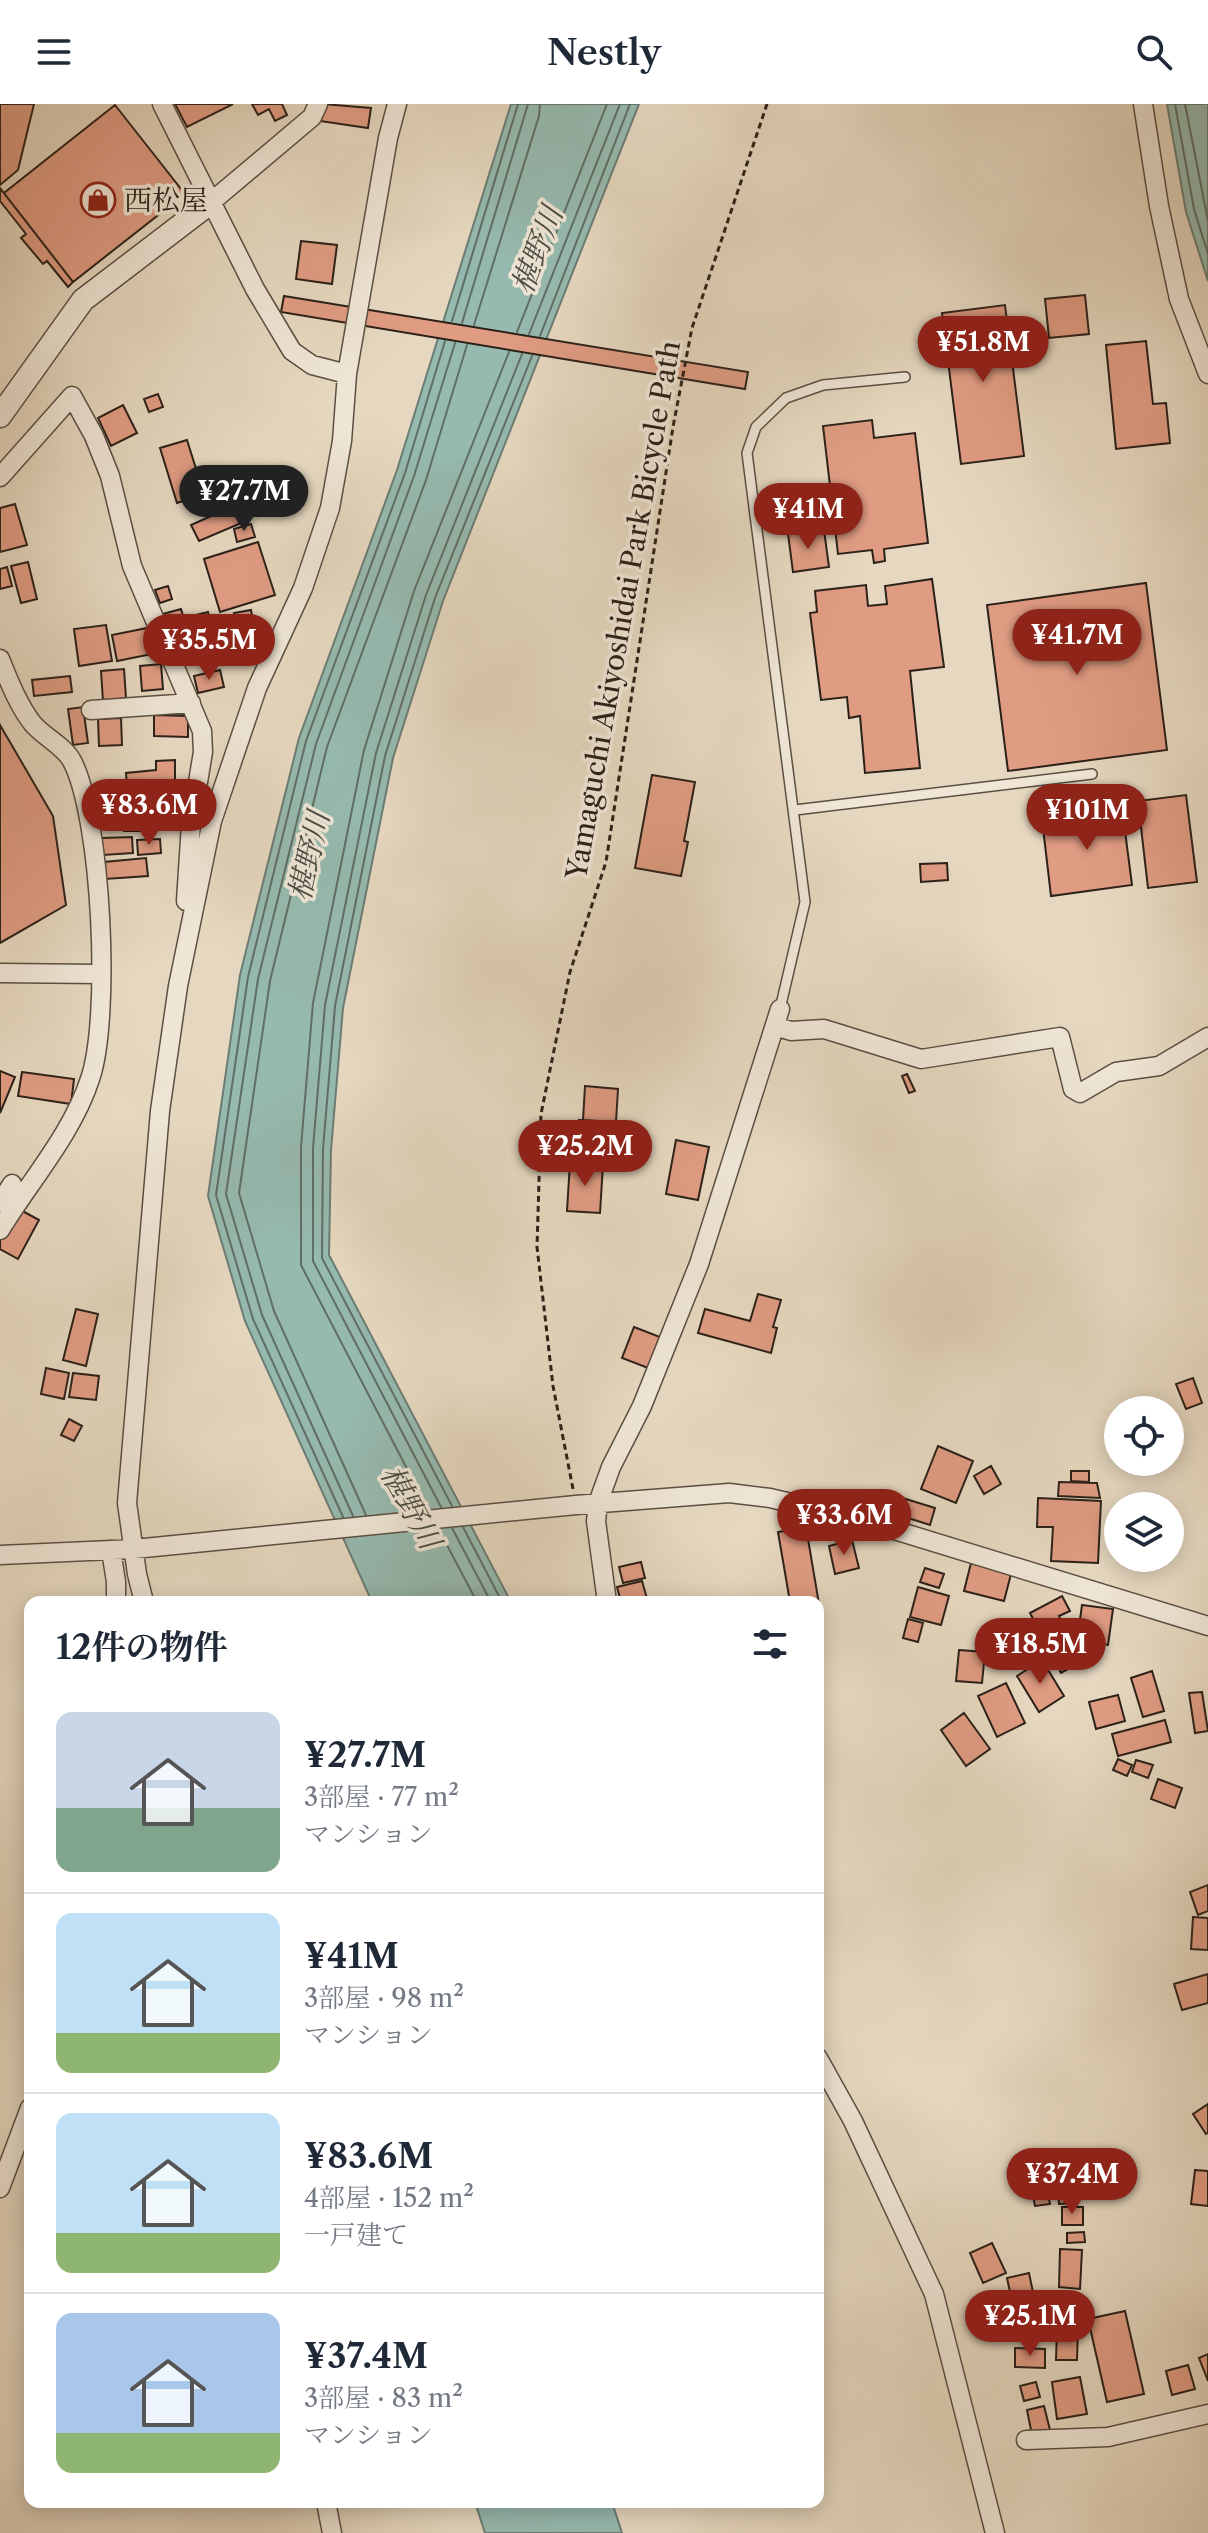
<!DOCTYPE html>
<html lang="ja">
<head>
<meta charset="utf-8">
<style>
  :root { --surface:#fff; --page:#f2f2f3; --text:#1f2937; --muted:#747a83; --line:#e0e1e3; --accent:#8f2418 }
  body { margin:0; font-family:"Libre Caslon Text","Noto Serif JP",serif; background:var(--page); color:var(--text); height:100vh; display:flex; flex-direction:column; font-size:30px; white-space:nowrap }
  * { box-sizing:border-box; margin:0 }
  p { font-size:26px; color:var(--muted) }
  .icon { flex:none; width:44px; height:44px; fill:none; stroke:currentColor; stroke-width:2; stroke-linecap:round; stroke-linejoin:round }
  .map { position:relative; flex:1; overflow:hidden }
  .side { position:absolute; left:24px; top:1492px; width:800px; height:912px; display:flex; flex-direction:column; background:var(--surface); border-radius:16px; box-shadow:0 4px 20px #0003 }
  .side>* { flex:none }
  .buttons { position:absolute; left:1104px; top:1292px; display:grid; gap:16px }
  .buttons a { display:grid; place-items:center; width:80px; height:80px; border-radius:50%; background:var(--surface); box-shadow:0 4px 20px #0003; font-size:40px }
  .price { position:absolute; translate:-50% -68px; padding:0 18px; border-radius:28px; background:var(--accent); color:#fff; font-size:26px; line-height:52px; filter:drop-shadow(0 2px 4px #0008) }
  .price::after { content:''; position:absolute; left:50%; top:48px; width:24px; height:18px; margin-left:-12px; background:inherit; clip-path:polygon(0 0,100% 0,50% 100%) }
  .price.active { background:#222; color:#fff }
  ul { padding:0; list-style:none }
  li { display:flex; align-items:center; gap:24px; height:200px; padding:0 32px }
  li+li { border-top:2px solid var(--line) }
  li span { display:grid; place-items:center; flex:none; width:224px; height:160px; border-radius:16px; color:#555 }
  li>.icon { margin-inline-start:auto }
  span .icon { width:96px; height:96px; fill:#fffc; stroke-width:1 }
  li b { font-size:34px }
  h2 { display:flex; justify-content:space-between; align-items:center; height:96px; padding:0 32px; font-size:34px }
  header { display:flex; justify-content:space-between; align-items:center; height:104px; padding:0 32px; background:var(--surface); font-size:36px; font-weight:600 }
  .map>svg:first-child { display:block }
  .water { fill:#96bab0; stroke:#6b7d74; stroke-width:2 }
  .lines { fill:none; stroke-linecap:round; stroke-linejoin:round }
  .shore { stroke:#606e64; stroke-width:2 }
  .building { fill:#e09c83; stroke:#2b2119; stroke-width:2 }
  .service-casing { stroke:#5a4f43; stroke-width:12 }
  .minor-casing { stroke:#5a4f43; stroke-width:21 }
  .tertiary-casing { stroke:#5a4f43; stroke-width:25 }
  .path { stroke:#2b2119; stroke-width:3; stroke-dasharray:6 4; stroke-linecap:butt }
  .service { stroke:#efe6d6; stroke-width:9 }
  .minor { stroke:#efe6d6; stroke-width:18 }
  .tertiary { stroke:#efe6d6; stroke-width:22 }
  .labels { text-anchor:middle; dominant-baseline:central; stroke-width:7; stroke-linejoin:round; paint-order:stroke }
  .poi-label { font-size:28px; fill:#2b2119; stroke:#efe6d6; text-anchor:start }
  .street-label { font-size:28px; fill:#2b2119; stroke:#efe6d6 }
  .water-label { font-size:30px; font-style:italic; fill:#4b4f46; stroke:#efe6d6 }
</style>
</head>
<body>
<header><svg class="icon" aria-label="menu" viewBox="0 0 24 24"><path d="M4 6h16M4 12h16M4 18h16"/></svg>Nestly<svg class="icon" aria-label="search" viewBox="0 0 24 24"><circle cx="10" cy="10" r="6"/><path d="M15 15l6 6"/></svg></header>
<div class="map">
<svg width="1208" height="2429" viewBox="0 0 1208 2429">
  <rect width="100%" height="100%" fill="#e6d8c0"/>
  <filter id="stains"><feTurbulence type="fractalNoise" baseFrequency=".0025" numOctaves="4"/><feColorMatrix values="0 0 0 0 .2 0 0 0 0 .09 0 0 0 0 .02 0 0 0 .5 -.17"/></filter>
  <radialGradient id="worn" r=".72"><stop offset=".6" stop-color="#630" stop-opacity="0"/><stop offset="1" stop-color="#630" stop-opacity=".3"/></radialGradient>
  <path class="water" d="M511,0H639L443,497L393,654L343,904L331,1046L329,1151L511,1498H372L245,1217L208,1092L240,871L299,634L397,366Z
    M1167,0H1208V177L1186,108Z
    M475,2398H612L622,2429H485Z"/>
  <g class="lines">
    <path class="shore" d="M1175,0L1194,105L1208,150
      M1185,0L1208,117
      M452,217L518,0
      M462,219L528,0
      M474,221L539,12L540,0
      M517,228L607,0
      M529,230L620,0
      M540,232L630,0
      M452,1402L322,1154L323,1045L335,902L385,652L435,494L532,252
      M441,1403L313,1157V1044L325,901L376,649L426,491L522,250
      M428,1405L301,1161V1043L313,899L364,646L414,487L509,248
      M366,1411L274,1207L239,1089L270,877L327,643L426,376L467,241
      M353,1412L262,1211L226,1090L258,875L316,640L414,372L455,239
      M343,1413L253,1215L216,1091L248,873L306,637L405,369L445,237
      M463,1423L502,1498
      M452,1424L491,1498
      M439,1426L477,1498"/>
  </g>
  <path class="building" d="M0,0H34L18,66L0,81Z
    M175,0H233L187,23Z
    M252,0H282L287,11L275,17L269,5L258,11Z
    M323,0L371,4L368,24L320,17Z
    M115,1L185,90L73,178L4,89Z
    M0,84L73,178L68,183L47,157L43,160L21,134L26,130L0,97Z
    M301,137L337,141L332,180L296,175Z
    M1085,191L1089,230L1049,234L1045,195Z
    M284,192L748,268L745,285L281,208Z
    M1005,201L1024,352L961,360L942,209Z
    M1146,237L1153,300L1166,299L1170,339L1116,345L1106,241Z
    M158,290L163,303L149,308L144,295Z
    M123,301L137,329L111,342L98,314Z
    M872,316L874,334L915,329L928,439L884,445L885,457L874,459L872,446L838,450L823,322Z
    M187,336L204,390L177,399L160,344Z
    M15,400L27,441L0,448V404Z
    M238,400L246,417L199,437L191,421Z
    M251,420L255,433L237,438L234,425Z
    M824,426L829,463L793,468L788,430Z
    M258,438L275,491L220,508L204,455Z
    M28,458L37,495L21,499L11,462Z
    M7,463L12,482L0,485V465Z
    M932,475L944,563L910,567L920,664L865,669L860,612L849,614L847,593L821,596L810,509L817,508L815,487L866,481L868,502L887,500L885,482Z
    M1146,479L1167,646L1008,667L987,501Z
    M168,482L172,495L160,499L155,486Z
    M181,505L188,528L170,534L163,510Z
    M251,506L257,542L240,545L234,509Z
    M208,508L212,525L195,529L192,512Z
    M106,521L112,557L79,562L74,525Z
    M152,523L157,549L117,557L112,531Z
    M230,524L236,547L188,560L182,537Z
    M161,560L163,585L142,587L140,562Z
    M124,565L126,594L103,597L101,567Z
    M220,566L224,583L198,589L194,572Z
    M70,572L72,588L34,592L32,576Z
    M83,603L88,639L73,641L68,605Z
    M154,611L188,612V633L154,632Z
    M121,614L122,641L99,642L98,615Z
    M0,621L53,712L66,801L0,839Z
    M175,656V681L127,684L126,669L156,666V657Z
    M652,671L695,678L684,737L688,738L681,772L635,764Z
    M123,687H150L151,727H124Z
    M1186,691L1197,778L1148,784L1138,697Z
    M1122,704L1132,781L1051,792L1042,715Z
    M132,733L133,749L103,751L101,734Z
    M160,735L161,749L138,751L137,736Z
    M146,754L148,772L105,775L104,758Z
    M947,759L948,776L921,778L920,760Z
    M0,967L15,973L0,1009Z
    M22,968L74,975L71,1000L18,992Z
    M907,970L915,987L909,989L902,972Z
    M585,982L618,985L616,1018L583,1016Z
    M579,1016L612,1018L609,1053L577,1051Z
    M676,1036L709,1043L698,1096L666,1090Z
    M570,1058L603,1060L600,1109L567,1107Z
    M17,1104L39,1116L18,1155L0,1145V1136Z
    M758,1190L781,1196L773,1223L777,1224L771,1249L698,1229L705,1205L750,1217Z
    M76,1205L98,1210L86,1262L63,1256Z
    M634,1223L660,1233L648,1264L622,1254Z
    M46,1264L69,1269L64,1295L41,1290Z
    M73,1269L99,1272L96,1296L69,1293Z
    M1193,1274L1202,1299L1186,1305L1176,1280Z
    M69,1315L82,1322L74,1337L61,1331Z
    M938,1342L973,1357L956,1399L921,1385Z
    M991,1362L1001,1380L984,1390L974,1372Z
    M1071,1367H1089V1378L1071,1377Z
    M1059,1378L1097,1379L1100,1394L1058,1392Z
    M883,1388L935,1404L930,1421L877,1404Z
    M1038,1394L1101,1397L1098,1459L1051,1457L1053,1423H1037Z
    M806,1423L819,1500H818V1498H790L778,1428Z
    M852,1436L859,1464L835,1470L829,1442Z
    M641,1458L645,1474L623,1479L619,1463Z
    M971,1459L1011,1470L1004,1497L964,1487Z
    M925,1464L944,1470L939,1484L920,1478Z
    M642,1477L648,1498H621L617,1483Z
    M918,1483L949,1492L941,1521L910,1513Z
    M1062,1492L1070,1507L1059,1512L1083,1557L1061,1569L1030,1509Z
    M1082,1501L1113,1505L1108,1541L1077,1537Z
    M908,1515L923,1519L918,1538L903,1534Z
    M959,1546L985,1548L982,1579L956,1577Z
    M1042,1556L1064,1592L1039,1608L1017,1572Z
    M1152,1567L1164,1607L1143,1613L1131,1574Z
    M1006,1579L1025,1619L997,1633L978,1592Z
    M1202,1588L1208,1627L1195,1629L1189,1589Z
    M1118,1591L1125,1617L1096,1625L1089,1598Z
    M964,1609L990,1645L966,1662L941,1626Z
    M1165,1616L1171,1638L1118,1652L1112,1630Z
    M1118,1655L1132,1661L1127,1672L1113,1666Z
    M1136,1656L1153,1661L1148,1674L1132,1668Z
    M1158,1675L1182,1684L1175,1704L1151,1695Z
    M1208,1781V1807L1198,1811L1190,1788Z
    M1193,1813L1208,1814V1846L1191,1845Z
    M1208,1870V1899L1182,1906L1174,1880Z
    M1208,2000V2029L1206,2030L1193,2010Z
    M1195,2066L1208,2067V2102L1191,2100Z
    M1058,2074H1074L1075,2099L1059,2100Z
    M1048,2090L1050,2100L1035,2102L1033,2092Z
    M1062,2103H1083V2121H1062Z
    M1084,2128L1085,2138L1067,2139V2129Z
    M992,2139L1006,2169L983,2179L970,2149Z
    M1060,2145L1082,2146L1080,2185L1059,2183Z
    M1029,2169L1036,2203L1014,2207L1007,2174Z
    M1125,2207L1144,2290L1107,2298L1088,2215Z
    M1057,2224H1078L1077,2256H1056Z
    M1015,2244L1045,2245V2264L1015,2263Z
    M1208,2250V2277L1199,2254Z
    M1188,2261L1195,2285L1172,2291L1166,2267Z
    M1080,2273L1087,2310L1057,2315L1052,2278Z
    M1036,2278L1040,2293L1024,2297L1020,2282Z
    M1044,2302L1050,2326L1032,2331L1027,2306Z"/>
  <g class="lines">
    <g class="service-casing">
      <path id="service" d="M795,706L1092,670
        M780,905L805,798L747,349L756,323L786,294L823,281L905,273"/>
    </g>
    <g class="minor-casing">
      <path id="minor" d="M162,0L255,185L292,247L312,261L347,270
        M1143,0L1159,102L1179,195L1208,270
        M210,99L312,13L318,0
        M0,373L72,292L94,332L110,372L132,462L202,627L203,648L191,720L186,797
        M0,555C9,577 18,601 33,620C44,633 64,642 72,657C102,714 111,915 90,975C72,1030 30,1077 0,1126
        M91,606L191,599
        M0,869L100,870
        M775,922L791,927L824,925L921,955L1060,933L1073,985L1080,989L1116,968L1159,962L1208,933
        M0,1099L12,1080
        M111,1446L116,1478V1498
        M0,1451L134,1445L576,1401L729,1389L770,1394L855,1414L1208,1522
        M144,1498L137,1470L127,1399L160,1007L178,882L212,717L257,584L303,484L330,404L342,337L347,270L388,34L397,0
        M607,1498L596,1417L598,1399L611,1363L642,1302L699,1160L780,905
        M818,1954L853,2017L934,2190L995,2429
        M0,2084L30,2004
        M1026,2336L1108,2333L1208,2310
        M326,2398L332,2429"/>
    </g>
    <g class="tertiary-casing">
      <path id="tertiary" d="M0,312L83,196L210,99"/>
    </g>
    <path class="path" d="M573,1385L553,1282L537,1143L541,1010L570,868L606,758L673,323L692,224L767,0"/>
    <use href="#service" class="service"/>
    <use href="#minor" class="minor"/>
    <use href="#tertiary" class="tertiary"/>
  </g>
  <defs>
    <g id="shop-ring" transform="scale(1.8)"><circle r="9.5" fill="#efe6d6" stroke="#8f2418" stroke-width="1.5"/><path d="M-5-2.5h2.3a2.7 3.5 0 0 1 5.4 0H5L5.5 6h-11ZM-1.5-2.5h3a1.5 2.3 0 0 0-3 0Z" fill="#8f2418"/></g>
  </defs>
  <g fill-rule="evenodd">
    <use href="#shop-ring" x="98" y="96"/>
  </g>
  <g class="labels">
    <g class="poi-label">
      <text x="124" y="96">西松屋</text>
    </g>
    <g class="street-label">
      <text transform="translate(623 506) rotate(-80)">Yamaguchi Akiyoshidai Park Bicycle Path</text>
    </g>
    <g class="water-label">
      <text transform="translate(537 146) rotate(-69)">椹野川</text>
      <text transform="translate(309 752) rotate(-77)">椹野川</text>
      <text transform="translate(411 1403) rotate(61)">椹野川</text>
    </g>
  </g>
  <rect width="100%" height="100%" filter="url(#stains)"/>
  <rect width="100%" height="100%" fill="url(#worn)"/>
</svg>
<div class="buttons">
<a><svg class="icon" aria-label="locate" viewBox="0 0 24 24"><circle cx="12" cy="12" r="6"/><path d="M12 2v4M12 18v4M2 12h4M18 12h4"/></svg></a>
<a><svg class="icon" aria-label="layers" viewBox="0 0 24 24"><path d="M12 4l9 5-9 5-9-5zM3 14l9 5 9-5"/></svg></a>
</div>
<b class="price" style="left:983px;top:280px">¥51.8M</b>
<b class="price active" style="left:244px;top:429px">¥27.7M</b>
<b class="price" style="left:808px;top:447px">¥41M</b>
<b class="price" style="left:1077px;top:573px">¥41.7M</b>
<b class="price" style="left:209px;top:578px">¥35.5M</b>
<b class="price" style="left:149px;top:743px">¥83.6M</b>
<b class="price" style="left:1087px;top:748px">¥101M</b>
<b class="price" style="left:585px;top:1084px">¥25.2M</b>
<b class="price" style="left:844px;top:1453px">¥33.6M</b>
<b class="price" style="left:1040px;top:1582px">¥18.5M</b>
<b class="price" style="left:1072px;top:2112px">¥37.4M</b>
<b class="price" style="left:1030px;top:2254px">¥25.1M</b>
<section class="side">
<h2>12件の物件<svg class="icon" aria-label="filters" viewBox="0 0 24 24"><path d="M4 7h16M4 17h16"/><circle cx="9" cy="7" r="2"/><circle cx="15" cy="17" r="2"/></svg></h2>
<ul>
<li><span style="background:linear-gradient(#c9d6e8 60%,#7fa58c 0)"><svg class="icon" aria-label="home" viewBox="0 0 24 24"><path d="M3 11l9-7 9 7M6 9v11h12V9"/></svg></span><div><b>¥27.7M</b><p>3部屋 · 77 m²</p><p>マンション</p></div></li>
<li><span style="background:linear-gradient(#bfe0f5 75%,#8fb573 0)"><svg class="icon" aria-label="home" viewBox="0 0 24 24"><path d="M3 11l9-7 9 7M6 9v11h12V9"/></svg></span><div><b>¥41M</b><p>3部屋 · 98 m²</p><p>マンション</p></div></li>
<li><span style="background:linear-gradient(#bfe0f5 75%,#8fb573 0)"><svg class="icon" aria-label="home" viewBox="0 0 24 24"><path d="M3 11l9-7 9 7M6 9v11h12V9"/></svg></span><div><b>¥83.6M</b><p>4部屋 · 152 m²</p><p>一戸建て</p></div></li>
<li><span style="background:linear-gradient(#a9c7e8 75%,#8fb573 0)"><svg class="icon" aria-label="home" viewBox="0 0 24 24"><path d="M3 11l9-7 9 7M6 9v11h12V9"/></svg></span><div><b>¥37.4M</b><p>3部屋 · 83 m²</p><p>マンション</p></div></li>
</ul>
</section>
</div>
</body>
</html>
